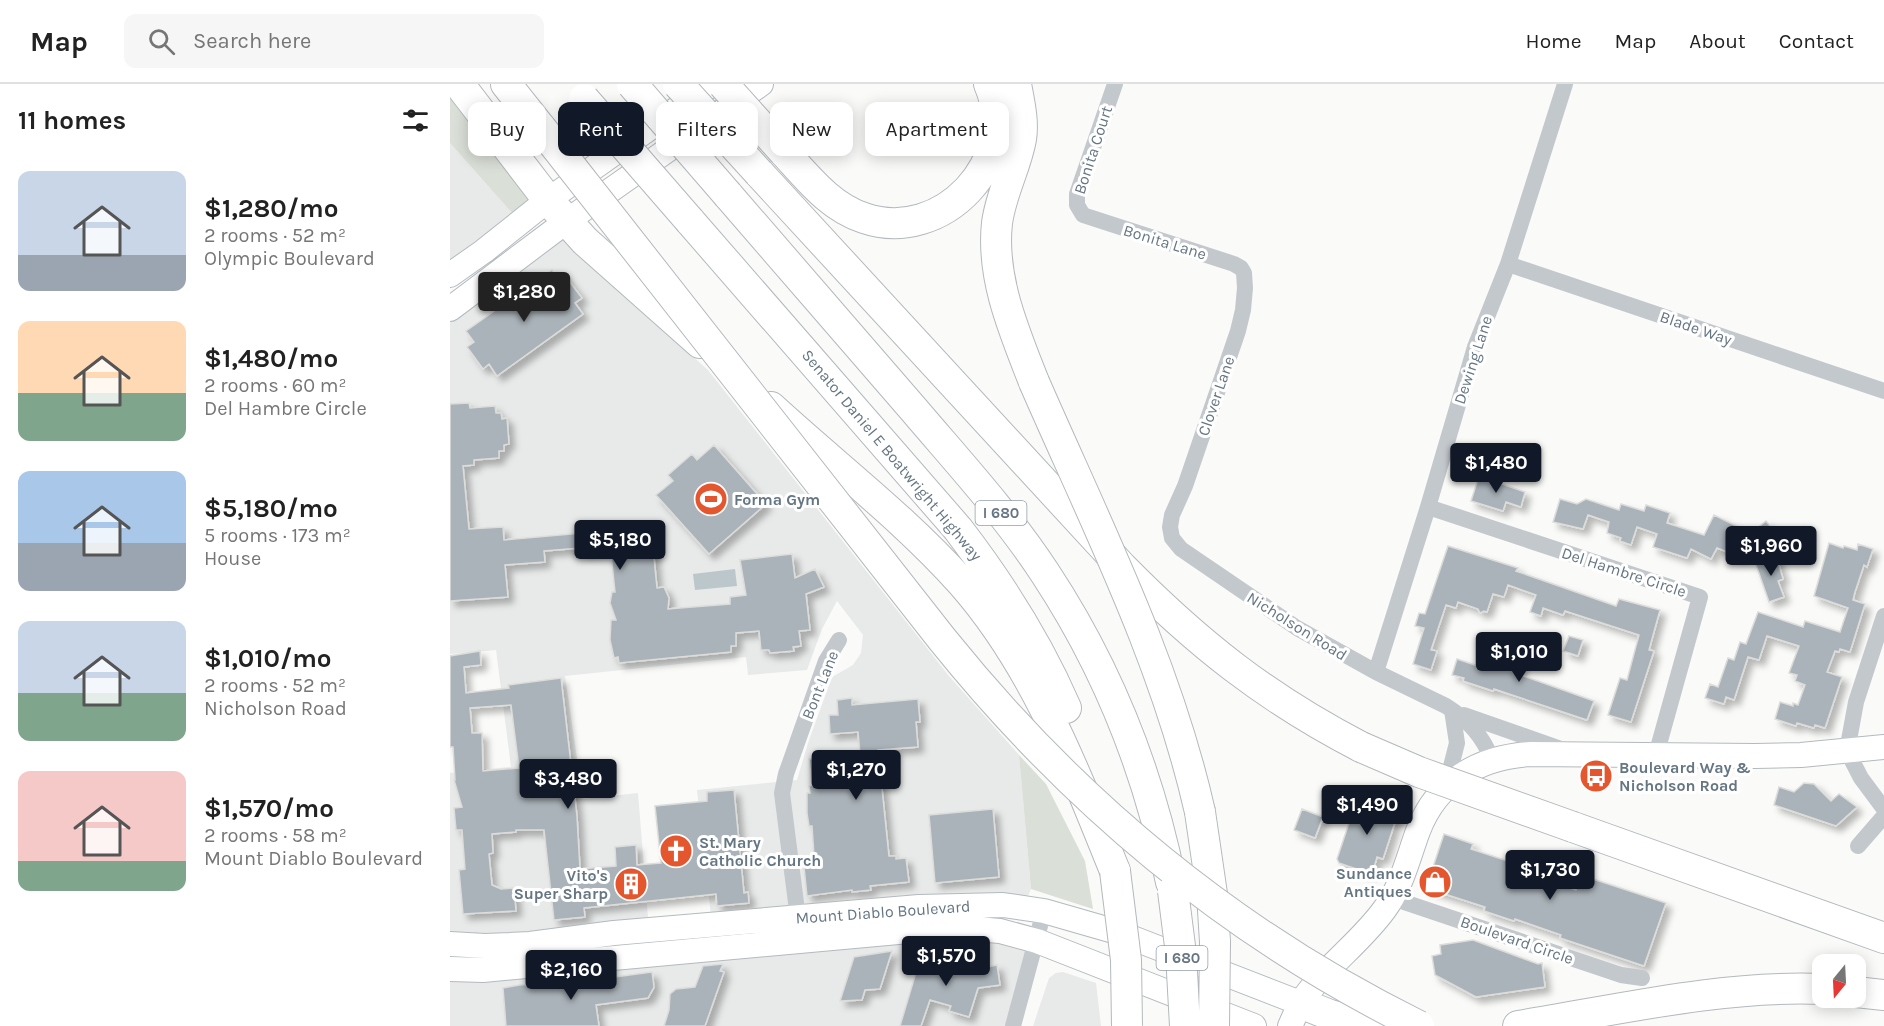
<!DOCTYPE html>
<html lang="en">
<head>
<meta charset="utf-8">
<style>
  :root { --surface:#fff; --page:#f6f6f6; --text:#222; --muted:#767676; --line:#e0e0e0; --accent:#111827 }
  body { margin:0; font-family:Karla,sans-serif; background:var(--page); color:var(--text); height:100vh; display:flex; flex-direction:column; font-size:22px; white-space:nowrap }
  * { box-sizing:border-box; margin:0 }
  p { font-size:20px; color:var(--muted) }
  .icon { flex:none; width:33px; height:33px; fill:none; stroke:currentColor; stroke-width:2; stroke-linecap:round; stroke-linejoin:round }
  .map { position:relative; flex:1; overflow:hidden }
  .drawer { display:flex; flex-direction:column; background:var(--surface); width:450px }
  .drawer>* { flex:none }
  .banner { position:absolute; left:18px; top:18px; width:570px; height:54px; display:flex; gap:12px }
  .needle { width:39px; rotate:198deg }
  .fabs { position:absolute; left:1362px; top:870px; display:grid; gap:12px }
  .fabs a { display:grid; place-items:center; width:54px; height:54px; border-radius:12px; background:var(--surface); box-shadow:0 3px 15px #0003; font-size:30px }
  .price { position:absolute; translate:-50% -51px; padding:0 14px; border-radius:6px; background:var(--accent); color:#fff; font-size:20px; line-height:39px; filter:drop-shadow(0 2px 3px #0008) }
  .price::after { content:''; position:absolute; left:50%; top:36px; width:18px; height:14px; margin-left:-9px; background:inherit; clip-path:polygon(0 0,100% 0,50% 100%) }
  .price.selected { background:#222; color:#fff }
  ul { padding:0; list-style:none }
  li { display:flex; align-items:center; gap:18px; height:150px; padding:0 18px }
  li span { display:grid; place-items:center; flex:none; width:168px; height:120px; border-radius:12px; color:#555 }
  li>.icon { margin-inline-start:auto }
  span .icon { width:72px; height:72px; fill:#fffc; stroke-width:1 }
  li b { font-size:26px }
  h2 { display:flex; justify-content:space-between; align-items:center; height:72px; padding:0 18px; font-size:26px }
  .chip { padding:0 21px; border-radius:12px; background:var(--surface); box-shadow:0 3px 15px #0003; font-size:21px; line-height:54px }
  .chip.selected { background:var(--accent); color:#fff }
  header { display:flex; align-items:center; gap:36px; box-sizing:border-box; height:84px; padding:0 30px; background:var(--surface); border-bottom:2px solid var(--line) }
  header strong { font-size:28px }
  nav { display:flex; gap:33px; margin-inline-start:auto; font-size:21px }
  .search { width:420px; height:54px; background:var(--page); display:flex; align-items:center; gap:15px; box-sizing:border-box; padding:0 21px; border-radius:12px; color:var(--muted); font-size:22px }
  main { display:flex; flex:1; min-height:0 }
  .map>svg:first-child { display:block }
  .built { fill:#e8e9e9 }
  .green { fill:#dadfd7 }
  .water { fill:#bbc7cb }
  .building { fill:#aab3b9; stroke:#dcdcda; stroke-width:1.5; fill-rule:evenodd; filter:url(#shadow) }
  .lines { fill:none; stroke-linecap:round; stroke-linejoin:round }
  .secondary-casing { stroke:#b3babf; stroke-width:26 }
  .highway-casing { stroke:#b4b9bd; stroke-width:32 }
  .street { stroke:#c3c8cc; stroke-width:16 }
  .secondary { stroke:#fff; stroke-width:24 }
  .highway { stroke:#fff; stroke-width:30 }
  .highway-bridge-casing { stroke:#b4b9bd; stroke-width:32; stroke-linecap:butt }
  .highway-bridge { stroke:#fff; stroke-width:30 }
  .labels { text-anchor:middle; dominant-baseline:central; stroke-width:6; stroke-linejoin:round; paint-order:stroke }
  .shield { fill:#fff; stroke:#939fa8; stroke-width:1.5 }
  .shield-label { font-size:15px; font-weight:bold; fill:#657683 }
  .street-label { font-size:16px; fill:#657683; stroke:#fff }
  .poi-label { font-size:16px; font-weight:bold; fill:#657683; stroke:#fff; text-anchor:start }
</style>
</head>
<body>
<header>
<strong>Map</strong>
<div class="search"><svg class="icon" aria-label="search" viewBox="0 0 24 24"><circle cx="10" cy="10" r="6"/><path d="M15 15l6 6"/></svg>Search here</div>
<nav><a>Home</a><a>Map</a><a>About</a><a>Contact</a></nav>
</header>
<main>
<section class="drawer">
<h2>11 homes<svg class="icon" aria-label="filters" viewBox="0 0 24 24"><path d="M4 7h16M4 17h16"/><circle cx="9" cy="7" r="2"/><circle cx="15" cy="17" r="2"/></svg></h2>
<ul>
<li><span style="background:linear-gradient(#c9d6e8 70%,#9aa5b1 0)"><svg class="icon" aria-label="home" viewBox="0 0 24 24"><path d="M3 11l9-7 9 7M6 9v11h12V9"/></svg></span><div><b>$1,280/mo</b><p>2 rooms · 52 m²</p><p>Olympic Boulevard</p></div></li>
<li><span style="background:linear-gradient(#ffd9b3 60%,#7fa58c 0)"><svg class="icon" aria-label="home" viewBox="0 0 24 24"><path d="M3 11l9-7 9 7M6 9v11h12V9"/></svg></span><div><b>$1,480/mo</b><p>2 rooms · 60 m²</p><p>Del Hambre Circle</p></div></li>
<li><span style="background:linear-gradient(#a9c7e8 60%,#9aa5b1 0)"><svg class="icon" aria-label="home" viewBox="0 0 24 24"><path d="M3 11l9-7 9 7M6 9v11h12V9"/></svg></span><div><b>$5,180/mo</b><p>5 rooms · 173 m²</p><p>House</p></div></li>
<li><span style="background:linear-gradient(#c9d6e8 60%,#7fa58c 0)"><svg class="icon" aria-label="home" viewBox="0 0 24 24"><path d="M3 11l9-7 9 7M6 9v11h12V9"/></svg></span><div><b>$1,010/mo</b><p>2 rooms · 52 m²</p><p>Nicholson Road</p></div></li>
<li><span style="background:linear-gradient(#f6c9c9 75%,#7fa58c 0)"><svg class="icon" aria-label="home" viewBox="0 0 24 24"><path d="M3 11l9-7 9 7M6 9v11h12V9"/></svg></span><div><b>$1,570/mo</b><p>2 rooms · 58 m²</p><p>Mount Diablo Boulevard</p></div></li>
</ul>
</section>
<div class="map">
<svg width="1434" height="942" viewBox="0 0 1434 942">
  <defs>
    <filter id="shadow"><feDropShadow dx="5.5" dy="5.5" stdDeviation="3" flood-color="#0004"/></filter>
  </defs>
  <rect width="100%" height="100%" fill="#fafaf8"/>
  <path class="built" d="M0,59L70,138L0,191Z
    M105,146L134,175L258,286L499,592L569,671L581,805L573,824L262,841L247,706L347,696L358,659L382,593L403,581L411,569L413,551L387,517L372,545L357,586L298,591L296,573L115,592L133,715L188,709L199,846L0,860V689L61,683L46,566L0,570V225Z
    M503,843L587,857L561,942H0V885Z
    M613,888L646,899L651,942H583L599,894L606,889Z"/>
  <path class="green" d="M0,0L98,116L70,138L0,59Z
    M569,671L596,700L635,777L643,825L581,805Z"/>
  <path class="water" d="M285,485L287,502L245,506L243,490Z"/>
  <path class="building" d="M102,186L110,197L116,193L132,214L125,219L133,230L47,292L39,280L33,285L17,263L24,258L16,247Z
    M19,319L20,324L45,322L46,329H51L52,335L57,334L59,360L54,361V367H49V374L24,376V381L13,382L19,445L53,443L54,456L201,443L207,504L214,503L219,514L218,525L280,520V513L296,511L290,476L342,470L345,494L365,485L374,503L356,510L360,546L349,547L351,562L343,563L344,567L320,569L319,566H311L309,547L286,549V562H281V568L169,579L168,573L164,574L160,556L161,536H166L160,519L162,508H165L161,470L160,471L159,466L132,468L131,464L94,467L95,478L55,481L58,513L0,517V320Z
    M264,361L316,420L259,470L206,411L223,397L218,391L242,370L247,376Z
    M1029,392L1075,408L1071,423L1056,418L1053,427L1021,417Z
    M1110,415L1127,420L1136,415L1169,426L1171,420L1194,427L1196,421L1220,429L1217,439L1254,451L1264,431L1301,449L1316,437L1325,448L1301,469L1298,459L1291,473L1267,464L1261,475L1241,465L1237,474L1203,463L1207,450L1187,443L1181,461L1170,457L1171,454L1157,449L1159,438L1138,431L1133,445L1103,438Z
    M1379,459L1393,464L1394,462L1407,466L1408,460L1423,465L1417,483L1414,481L1405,508L1403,516L1415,520L1400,568L1390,565L1389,568L1385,567L1377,588L1392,593L1375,644L1365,641L1364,644L1347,639L1346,642L1325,635L1330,618L1343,622V619L1348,621L1355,601L1345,597L1347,591L1339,589L1349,562L1317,552L1309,576L1298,573L1284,616L1276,613L1274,620L1255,614L1260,600L1268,603L1278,574L1284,576L1290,558L1296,560L1308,528L1353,543L1355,537L1390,548L1398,524L1364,512Z
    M998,462L1068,484L1066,487L1166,522L1169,515L1210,526L1199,566L1204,567L1181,638L1158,631L1170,594L1177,596L1189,551L1115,527L1113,531L1093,524L1091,532L1080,528L1086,511L1058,501L1054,513L1043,510L1037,528L1034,527L1030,529L1028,525L1008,518L1006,524L996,521L981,566L987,567L981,586L963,580L974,544L965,542L969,529L975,530Z
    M1326,470L1333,495L1328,497L1334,513L1319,518L1305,478Z
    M1119,552L1133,556L1128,572L1113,567Z
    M1040,558L1057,564L1056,568L1073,574L1068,590L1144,617L1137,636L1044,605L1043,607L1013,597L1014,594L1002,591L1007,575L1031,583Z
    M30,567L31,581L14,583L16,609L59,604L58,601L111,594L127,732L130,785L166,782L165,763L186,761L187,781L211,779L205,722L257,717V708L284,706L294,809L298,808L299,819L267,822L266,810L134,824L135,833L104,836L94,746H66V748L42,750L43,769L39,770L42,801L51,805L64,804L66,827L13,830L9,786L15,785L12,746H6L4,724L12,723L4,696H5L3,663H0V572ZM61,621L69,684L33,687L32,649H22L20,624Z
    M402,614V621L468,615L470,638H466L468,663L428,666L439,772H446V775L456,774L459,798L420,802L421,806L402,808V806L357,812L353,773L364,772L362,742H359L357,729V709H360L359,702L362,701L359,675L410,670L408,648L380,650L379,631H388L387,616Z
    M1354,699L1364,700L1381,717L1389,710L1407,723L1386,742L1324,721L1329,703L1344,708Z
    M907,715L948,729L933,775L927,773L923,787L918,789L889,779L887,775Z
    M543,725L549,793L485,799L479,731Z
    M852,725L873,733L865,754L844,746Z
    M994,750L1023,760L1021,765L1067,780L1070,771L1086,777L1081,791L1126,806L1131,791L1216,819L1194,882L1110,854L1111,851L1065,835L1064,837L1034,827L1035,823L976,804Z
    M1023,856L1088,880L1092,879L1095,903L1026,913L985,891L982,872L991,870L990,861Z
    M473,865L494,872L489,885L531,878L532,884L547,881L550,901L528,904L519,933L499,927L501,922L480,916L471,942H450Z
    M442,867L430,905L415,906L412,916L390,917L404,873Z
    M273,880L270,887L274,888L255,942H214L219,926L220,910L226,905L245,903L253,882Z
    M202,888L204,903L198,914L146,921L149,942H56L53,904L69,901L86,900V904L121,901L120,899Z"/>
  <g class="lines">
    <g class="secondary-casing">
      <path id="secondary" d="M0,191L34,167L98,116L262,0
        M0,225L117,137L311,0
        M0,860L35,862L80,860L164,849L469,823L553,821L594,827L667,848L850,919
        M0,885L33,886L503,843L550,847L587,857L804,942
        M840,942C844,934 847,925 852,917C875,883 910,859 934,826C952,802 958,774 968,747C987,697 1029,673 1081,670L1305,672L1351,671L1434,663"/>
    </g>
    <g class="highway-casing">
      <path id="highway" d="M9,0L98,116L135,157L250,259
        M56,0L91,44
        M566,0C569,17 574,37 571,55C566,83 551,109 547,139C541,194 564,247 584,298
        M334,68C358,94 380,123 414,134C492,161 572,76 539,0
        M309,89L672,483C747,559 816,614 911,663
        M278,111C340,183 403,255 465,327C510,380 557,431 595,489C657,583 699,689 721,798
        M240,137L508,445C551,501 588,559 616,624
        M321,323C384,381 454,434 512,499C585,582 624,686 665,787
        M750,728L762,810L765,858
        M1123,743L1434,854
        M1406,908L1434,911
        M850,919L880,931L919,942
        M1068,942C1167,926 1272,901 1372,905"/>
    </g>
    <path class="street" d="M665,0L627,110V121L633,131L784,180L791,184L794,189L795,204L793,226L788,247L735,402L722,431L720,443L722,454L731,465L847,544L926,588L996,622C1018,636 1033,652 1042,676
      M1058,180L1434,307
      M978,423L1250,513L1206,671
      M1434,532L1406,618L1397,667L1411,694L1434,725
      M926,588L978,423L1025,263L1058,180L1115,0
      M1014,631L1111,665
      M996,702L1007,659L1002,626
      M1408,762L1434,732
      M942,814L1171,891L1192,894
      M349,842L332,709L336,690L376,577L389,556
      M563,942L594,827"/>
    <use href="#secondary" class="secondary"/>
    <use href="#highway" class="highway"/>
    <g class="highway-bridge-casing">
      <path id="highway-bridge" d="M182,0L278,111
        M228,0L309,89
        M273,0L334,68
        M134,15L240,137
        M91,44L492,555C623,718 780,849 969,942
        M584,298C645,438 716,577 750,728
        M911,663L969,688L1123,743
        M665,787L676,876L677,942
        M723,807L731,870L735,942
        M764,942L765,858"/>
    </g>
    <use href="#highway-bridge" class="highway-bridge"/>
  </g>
  <defs>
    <g id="stadium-disc" transform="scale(1.725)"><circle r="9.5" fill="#e4572e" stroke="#fff"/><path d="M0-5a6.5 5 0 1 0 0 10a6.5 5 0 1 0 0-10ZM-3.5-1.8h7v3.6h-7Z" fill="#fff"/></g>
    <g id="bus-disc" transform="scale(1.725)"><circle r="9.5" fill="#e4572e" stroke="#fff"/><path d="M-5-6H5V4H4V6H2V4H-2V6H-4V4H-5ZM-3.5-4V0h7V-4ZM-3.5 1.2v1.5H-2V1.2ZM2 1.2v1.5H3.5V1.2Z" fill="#fff"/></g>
    <g id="church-disc" transform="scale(1.725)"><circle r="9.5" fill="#e4572e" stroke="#fff"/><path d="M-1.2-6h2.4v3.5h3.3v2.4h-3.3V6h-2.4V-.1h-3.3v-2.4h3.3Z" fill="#fff"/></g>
    <g id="shop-disc" transform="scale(1.725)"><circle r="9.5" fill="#e4572e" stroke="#fff"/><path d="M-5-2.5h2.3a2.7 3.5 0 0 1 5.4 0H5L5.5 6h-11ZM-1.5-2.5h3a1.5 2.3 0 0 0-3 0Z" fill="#fff"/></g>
    <g id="building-disc" transform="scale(1.725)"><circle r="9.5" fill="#e4572e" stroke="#fff"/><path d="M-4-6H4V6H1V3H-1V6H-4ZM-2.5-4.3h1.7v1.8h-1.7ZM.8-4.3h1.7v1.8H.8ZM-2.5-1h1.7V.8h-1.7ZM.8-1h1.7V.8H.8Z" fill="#fff"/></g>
  </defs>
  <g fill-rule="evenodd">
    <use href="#stadium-disc" x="261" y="415"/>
    <use href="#bus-disc" x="1146" y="692"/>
    <use href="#church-disc" x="226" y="767"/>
    <use href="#shop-disc" x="985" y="798"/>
    <use href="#building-disc" x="181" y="800"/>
  </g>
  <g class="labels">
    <g class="shield">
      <rect x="525.5" y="417" width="51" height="24" rx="4.5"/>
      <rect x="706.5" y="862" width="51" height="24" rx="4.5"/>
    </g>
    <g class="shield-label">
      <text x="551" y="429">I 680</text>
      <text x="732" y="874">I 680</text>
    </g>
    <g class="street-label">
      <text transform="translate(643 66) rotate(-72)">Bonita Court</text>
      <text transform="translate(715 158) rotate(17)">Bonita Lane</text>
      <text transform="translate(1246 244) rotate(19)">Blade Way</text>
      <text transform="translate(1023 276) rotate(-72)">Dewing Lane</text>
      <text transform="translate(766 312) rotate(-71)">Clover Lane</text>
      <text transform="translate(442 371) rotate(50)">Senator Daniel E Boatwright Highway</text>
      <text transform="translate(1174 488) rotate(18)">Del Hambre Circle</text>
      <text transform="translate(847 542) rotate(32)">Nicholson Road</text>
      <text transform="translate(370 601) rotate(-68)">Bont Lane</text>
      <text transform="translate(433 828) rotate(-4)">Mount Diablo Boulevard</text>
      <text transform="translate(1067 856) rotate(19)">Boulevard Circle</text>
    </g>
    <g class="poi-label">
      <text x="284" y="415">Forma Gym</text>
      <text x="1169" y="683">Boulevard Way &amp;<tspan x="1169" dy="18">Nicholson Road</tspan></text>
      <text x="249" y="758">St. Mary<tspan x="249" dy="18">Catholic Church</tspan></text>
      <text x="962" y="789" text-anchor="end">Sundance<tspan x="962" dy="18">Antiques</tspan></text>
      <text x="158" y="791" text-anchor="end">Vito's<tspan x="158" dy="18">Super Sharp</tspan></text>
    </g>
  </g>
</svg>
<div class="fabs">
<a><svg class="needle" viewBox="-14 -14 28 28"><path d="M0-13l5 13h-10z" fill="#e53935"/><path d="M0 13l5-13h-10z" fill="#767676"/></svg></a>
</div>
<b class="price selected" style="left:74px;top:239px">$1,280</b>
<b class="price" style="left:1046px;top:410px">$1,480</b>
<b class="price" style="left:170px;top:487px">$5,180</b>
<b class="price" style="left:1321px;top:493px">$1,960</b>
<b class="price" style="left:1069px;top:599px">$1,010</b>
<b class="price" style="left:406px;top:717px">$1,270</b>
<b class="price" style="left:118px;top:726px">$3,480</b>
<b class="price" style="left:917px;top:752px">$1,490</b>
<b class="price" style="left:1100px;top:817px">$1,730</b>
<b class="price" style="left:496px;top:903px">$1,570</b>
<b class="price" style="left:121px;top:917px">$2,160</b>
<div class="banner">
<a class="chip">Buy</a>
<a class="chip selected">Rent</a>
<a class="chip">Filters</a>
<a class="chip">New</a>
<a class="chip">Apartment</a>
</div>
</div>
</main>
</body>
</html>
